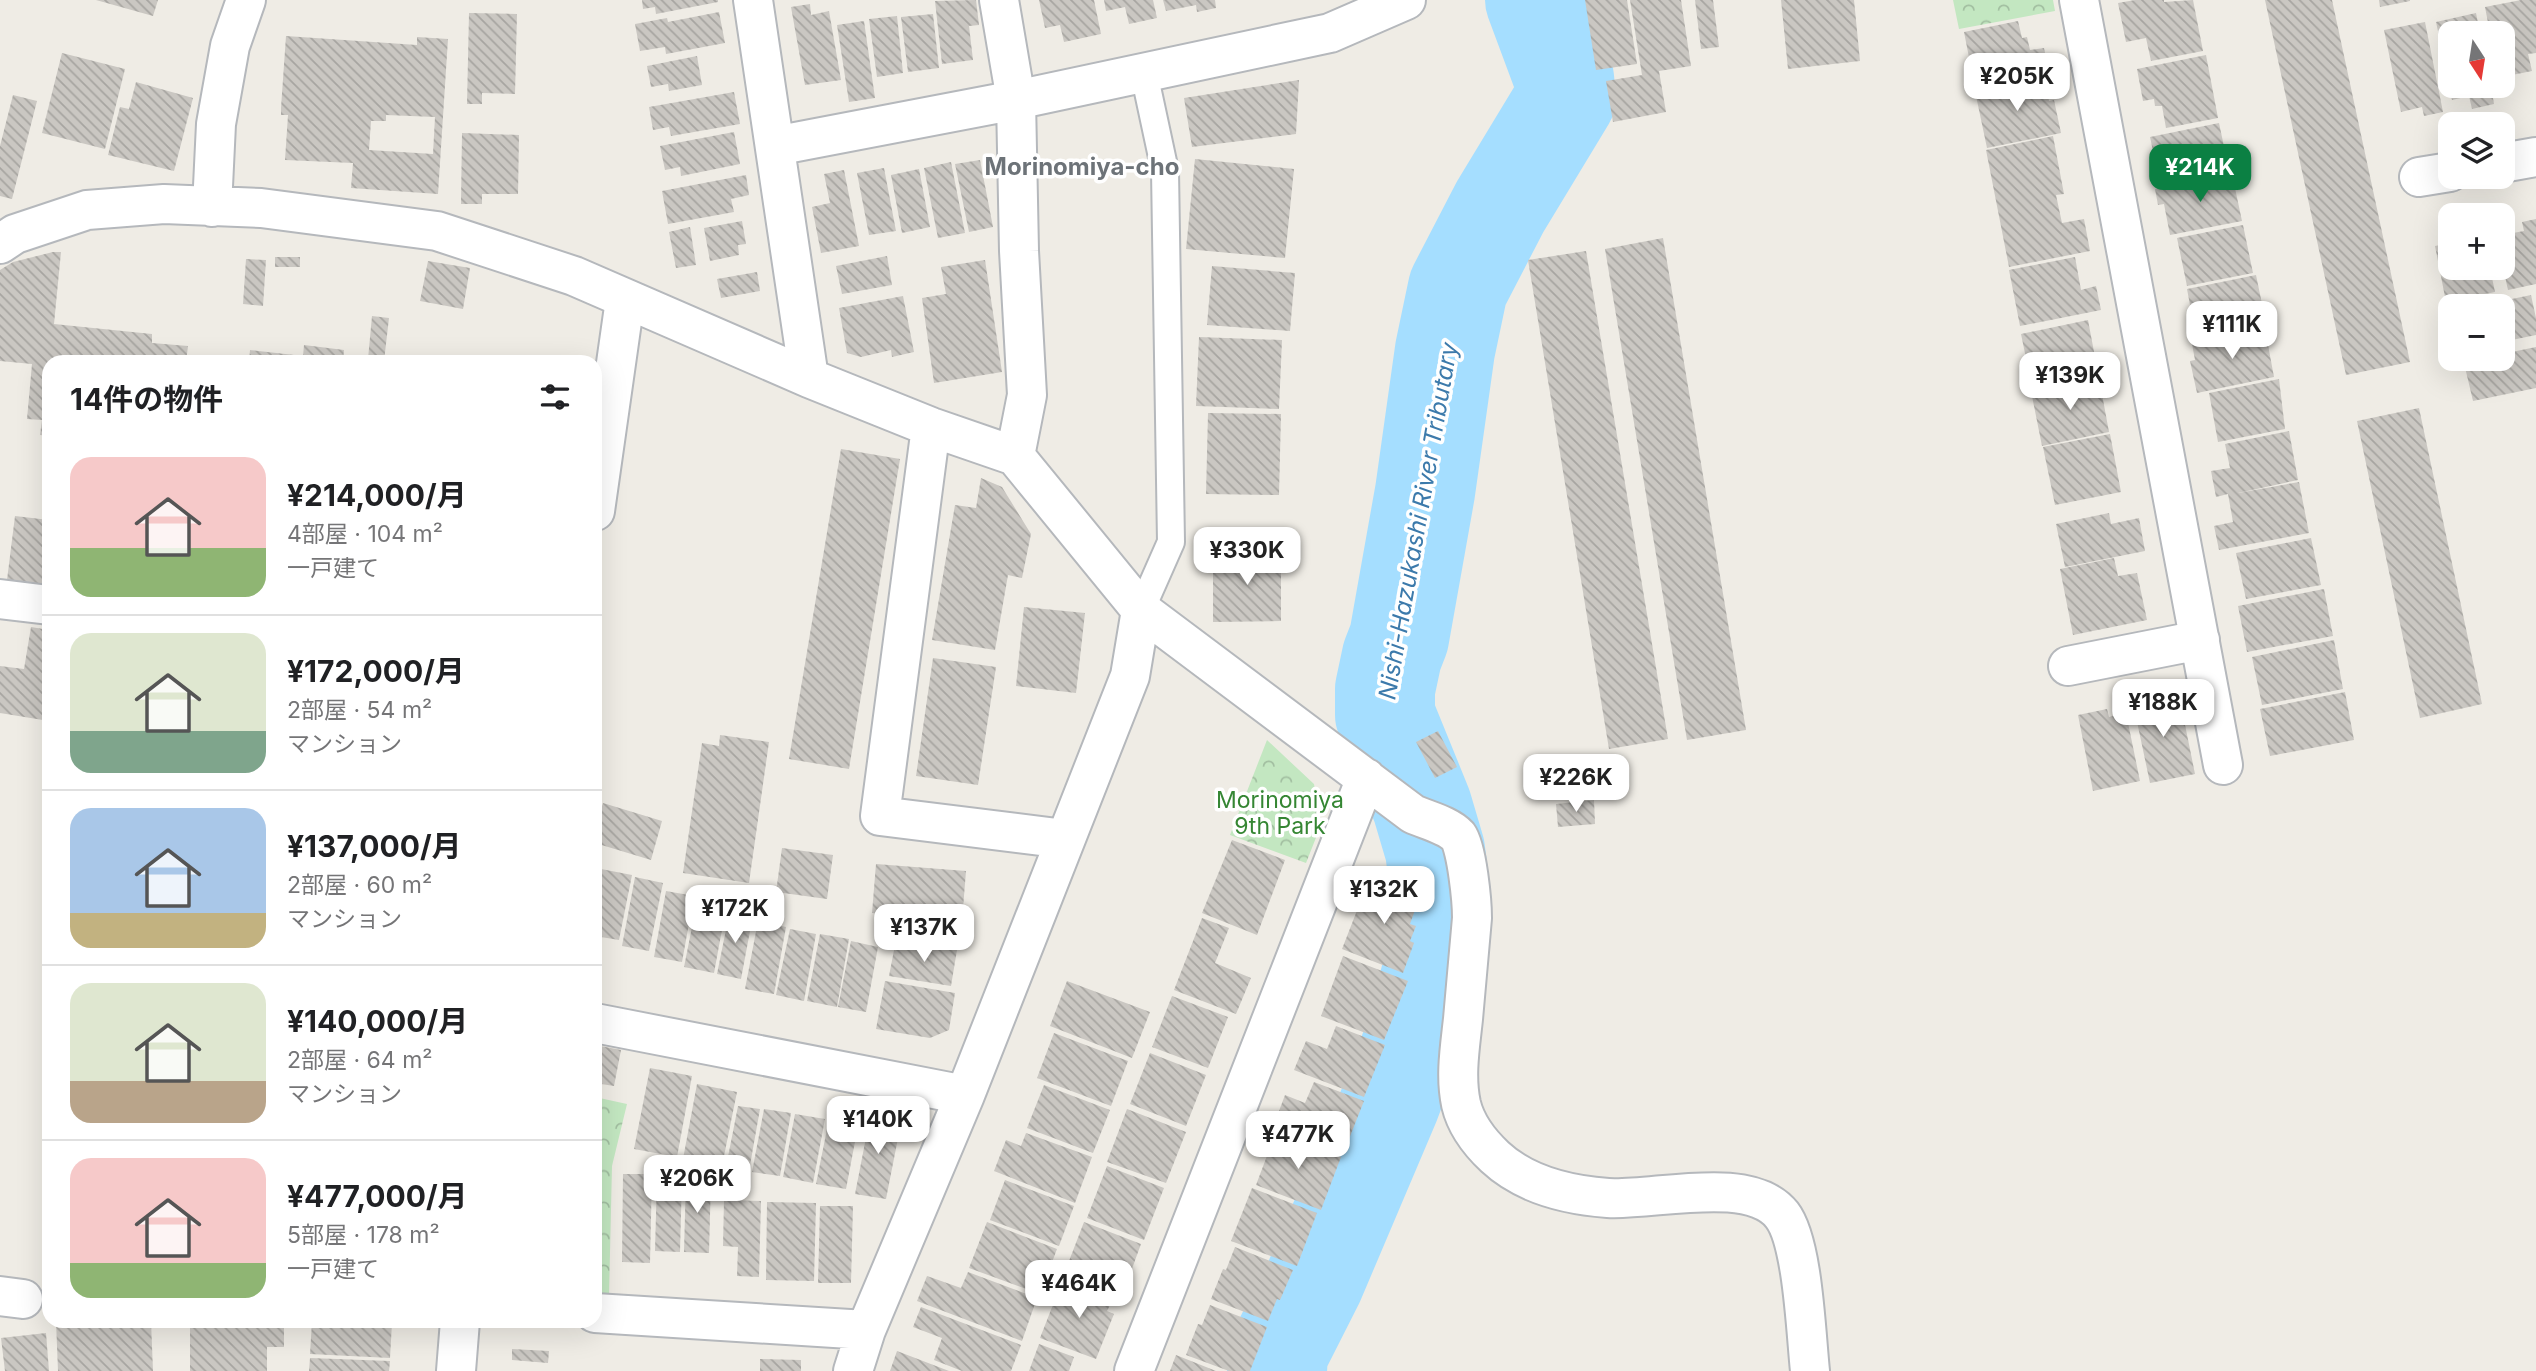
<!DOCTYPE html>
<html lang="ja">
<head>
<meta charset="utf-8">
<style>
  :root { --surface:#fff; --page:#f6f6f6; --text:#202124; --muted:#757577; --line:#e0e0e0; --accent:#0b8043 }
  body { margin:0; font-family:Inter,"Noto Sans JP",sans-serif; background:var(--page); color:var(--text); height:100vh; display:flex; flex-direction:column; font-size:26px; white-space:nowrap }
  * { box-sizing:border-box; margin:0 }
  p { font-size:23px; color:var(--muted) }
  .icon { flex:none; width:38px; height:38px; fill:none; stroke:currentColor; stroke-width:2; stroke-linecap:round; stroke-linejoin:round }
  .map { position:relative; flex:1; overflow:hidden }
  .sheet { position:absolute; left:42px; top:355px; width:560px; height:973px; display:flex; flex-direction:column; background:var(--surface); border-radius:21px; box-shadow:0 7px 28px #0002 }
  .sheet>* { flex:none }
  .needle { width:46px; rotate:168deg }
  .tools { position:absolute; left:2438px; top:21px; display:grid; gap:14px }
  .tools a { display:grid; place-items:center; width:77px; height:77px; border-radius:14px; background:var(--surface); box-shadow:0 7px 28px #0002; font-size:35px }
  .price { position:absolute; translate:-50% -60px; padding:0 16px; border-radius:14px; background:#fff; color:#222; font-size:23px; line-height:46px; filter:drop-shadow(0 2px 4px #0008) }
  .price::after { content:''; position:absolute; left:50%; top:42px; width:21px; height:16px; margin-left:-10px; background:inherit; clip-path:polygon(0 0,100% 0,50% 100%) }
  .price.selected { background:var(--accent); color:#fff }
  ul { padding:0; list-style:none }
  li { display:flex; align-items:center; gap:21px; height:175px; padding:0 28px }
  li+li { border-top:2px solid var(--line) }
  li span { display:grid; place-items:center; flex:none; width:196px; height:140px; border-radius:21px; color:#555 }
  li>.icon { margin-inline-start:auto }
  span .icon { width:84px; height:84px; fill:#fffc; stroke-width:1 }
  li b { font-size:30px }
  h2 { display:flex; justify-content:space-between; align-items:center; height:84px; padding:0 28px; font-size:30px }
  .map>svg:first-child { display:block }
  .park { fill:url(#park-crowns) }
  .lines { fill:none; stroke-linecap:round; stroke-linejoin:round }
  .river { stroke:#a5deff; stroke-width:100 }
  .building { fill:url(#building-back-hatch); fill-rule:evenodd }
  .service-casing { stroke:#b5b8bc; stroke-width:30 }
  .minor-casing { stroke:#b5b8bc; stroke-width:42 }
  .service { stroke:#fff; stroke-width:26 }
  .minor { stroke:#fff; stroke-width:38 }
  .labels { text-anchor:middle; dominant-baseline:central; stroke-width:7; stroke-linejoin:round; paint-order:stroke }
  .park-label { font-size:23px; fill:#358633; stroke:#fff }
  .neighbourhood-label { font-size:24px; font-weight:bold; fill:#6d7378; stroke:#fff }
  .water-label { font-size:24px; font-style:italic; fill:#3c7aab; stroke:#fff }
</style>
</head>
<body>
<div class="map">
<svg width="2536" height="1371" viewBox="0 0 2536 1371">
  <defs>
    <pattern id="park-crowns" width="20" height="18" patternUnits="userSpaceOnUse" patternTransform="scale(1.75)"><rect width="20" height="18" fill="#c3e7c1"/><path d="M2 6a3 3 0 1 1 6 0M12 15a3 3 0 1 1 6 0" fill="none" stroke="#a2bfa1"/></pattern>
    <pattern id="building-back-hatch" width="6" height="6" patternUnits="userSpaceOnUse" patternTransform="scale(1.75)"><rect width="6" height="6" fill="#cac7c2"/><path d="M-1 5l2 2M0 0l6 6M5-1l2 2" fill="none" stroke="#a7a5a1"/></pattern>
  </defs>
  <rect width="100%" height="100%" fill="#efece5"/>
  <path class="park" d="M1953,0H2053L2055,11L1959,29Z
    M1267,740L1314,784L1321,825L1306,863L1230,835Z
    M595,1097L627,1104L612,1166L609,1297H595Z"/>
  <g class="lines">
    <path class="river" d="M1277,1371L1278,1353L1314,1282L1390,1103L1414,1039L1435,961L1442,905L1435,850L1422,806L1385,715V689L1392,656L1399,638L1425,492L1445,350L1458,288L1500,207L1566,98L1564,78L1535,0"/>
  </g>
  <path class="building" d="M96,0H158L153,16Z
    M642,0H718V2L656,14L655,7L643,9Z
    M976,0L979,25L969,26L973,60L942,64L935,1Z
    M1039,0H1094L1101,34L1064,42L1060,25L1045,28Z
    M1104,0H1153L1157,18L1129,24L1125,7L1106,11Z
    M1163,0H1215L1216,8L1197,12L1196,5L1166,11Z
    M1585,0H1627L1637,64L1596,70Z
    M1630,0H1681L1691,66L1659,71L1666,112L1613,122L1606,81L1642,75Z
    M1695,0H1713L1719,47L1701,49Z
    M1781,0H1854L1860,61L1788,69Z
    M2135,0H2164V2L2193,0L2203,51L2151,61L2146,38L2126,42L2118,3Z
    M2265,0H2332L2410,362L2346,375Z
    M2379,0H2410V1L2380,7Z
    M2521,0H2536V53L2528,54L2532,71L2502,77V33H2490L2485,7Z
    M810,4L811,15L829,11L841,80L805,85L791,7Z
    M719,12L725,43L666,54L665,47L640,51L635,24L667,18L668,22Z
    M469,13L517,14L515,94L482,93V104H467Z
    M2476,13L2480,33H2450L2449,83L2436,22Z
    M933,14L939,68L908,72L901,17Z
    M897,16L903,73L877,77L869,19Z
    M864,21L875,98L849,102L837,25Z
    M2018,21L2022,38L2027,37L2030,50L2044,48L2049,73L1975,88L1964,32Z
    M2425,22L2443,112L2424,116L2422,107L2401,112L2384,30Z
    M286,36L417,45V37L448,39L438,194L351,188L353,163L285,160L288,115H281V108ZM386,115L435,117L433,154L369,150L371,121H386Z
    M62,53L125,69L105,149L42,133Z
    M2206,55L2218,118L2166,128L2162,106H2155L2154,99L2143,101L2137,69Z
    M697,56L702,85L669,91L668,84L651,87L647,66Z
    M2045,77L2049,101L2054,100L2061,133L1987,148L1975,91Z
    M1299,80L1296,134L1192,147L1184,98Z
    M136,82L193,98L174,171L108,155L120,107L129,109Z
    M2449,86H2491L2494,104L2472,109L2469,96L2452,100Z
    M734,92L740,124L671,136L669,127L653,130L649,107Z
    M13,95L37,101L12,199L0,196V146Z
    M2219,123L2229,170L2160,184L2150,137Z
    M734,132L740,164L681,176L680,167L665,170L660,146Z
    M462,133L519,135L518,194H482V204H461Z
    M2053,136L2064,194L2056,195L2062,223L2084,219L2090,251L2009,267L1986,150Z
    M1195,159L1294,169L1285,258L1186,249Z
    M980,160L993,227L969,232L955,164Z
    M951,162L965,233L938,238L924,168Z
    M884,168L896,231L869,235L857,173Z
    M919,169L930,227L902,233L891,175Z
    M844,170L859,246L821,253L812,207L830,203L824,174Z
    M2232,174L2242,221L2170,235L2164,204L2158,205L2155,189Z
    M746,175L749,195L731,199L734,212L668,224L662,191Z
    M2536,219V284L2508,290L2502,263V235L2524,231L2522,222Z
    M742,221L746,244L738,245L739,255L710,261L704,228Z
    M2243,225L2253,273L2187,286L2177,238Z
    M690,227L696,265L676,268L669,232Z
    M1663,238L1746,730L1687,740L1605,249Z
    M2450,243V268H2490L2495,292L2446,302L2435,246Z
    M1586,251L1668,739L1609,749L1528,260Z
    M53,252H61L54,324L152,334V343L188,346L186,362H49V436L40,435L42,420L27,419L32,364L0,361V270L13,262Z
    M887,256L892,285L842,294L836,266Z
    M275,257H300V267H275Z
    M2075,257L2081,290L2096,286L2101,310L2020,326L2009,270Z
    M246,259L266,260L263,306L243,304Z
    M985,260L1002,372L934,383L922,298L946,294L941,267Z
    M428,261L470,268L463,309L420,301Z
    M1212,266L1295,273L1290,331L1207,325Z
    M757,272L760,291L721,298L717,279Z
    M2256,275L2266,323L2196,337L2187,289Z
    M2531,295L2536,318V335L2502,342V306L2483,305Z
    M903,296L914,352L892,357L891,350L861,357L847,353L839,308Z
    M372,316L389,318L384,361L368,359Z
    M2088,320L2098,373L2032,387L2021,334Z
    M2265,329L2274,377L2197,393L2190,361L2195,360L2192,344Z
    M1199,337L1282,340L1279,409L1196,406Z
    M304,345L344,350L343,362H249L250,350L303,356Z
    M2536,347V388L2473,401L2464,363L2482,359H2502V354Z
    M2099,378L2109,432L2042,446L2031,391Z
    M2279,379L2285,429L2218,442L2209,393Z
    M2419,408L2482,704L2420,718L2357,421Z
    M1208,413L1281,414L1279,495L1206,494Z
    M2289,431L2298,480L2238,493L2299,482L2309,533L2219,550L2214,526L2233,522L2228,494L2216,497L2211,471L2230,468L2225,444Z
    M2110,434L2121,492L2055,505L2043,447Z
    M841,449L900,459L849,769L789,759Z
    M981,478L1002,487L1031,534L1022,578L1008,575L995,650L932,640L955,505L976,508Z
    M2109,513L2111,524L2139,518L2145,551L2065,567L2056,524Z
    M15,516L49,520V586L7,580Z
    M2311,538L2321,585L2246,599L2236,553Z
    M1281,553V621L1213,622V554Z
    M2114,558L2118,576L2137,573L2147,620L2073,635L2060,569Z
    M2324,589L2333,636L2247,652L2238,606Z
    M1024,607L1085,613L1076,693L1016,686Z
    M31,627L49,630V721L0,713V666L24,669Z
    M2334,640L2343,689L2262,705L2252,657Z
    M933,658L996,667L978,785L916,776Z
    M2345,692L2354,740L2270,756L2260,709Z
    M2164,693L2167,713L2182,710L2195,774L2150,783L2132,698Z
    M2107,709L2109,717L2126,713L2140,781L2093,791L2078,715Z
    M1438,731L1457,767L1435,778L1416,742Z
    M720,735L769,742L749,883L683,873L702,743L719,746Z
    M1594,800L1595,824L1558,827L1556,804Z
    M603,803L662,821L651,860L595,843V828Z
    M1232,840L1285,860L1257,935L1202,913Z
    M782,848L833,855L827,899L776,892Z
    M876,864L966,871L962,921L872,913Z
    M601,869L632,875L619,940L595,936V903Z
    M635,877L663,883L649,951L622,946Z
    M1370,877L1420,896L1410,924L1416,926L1410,941L1414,943L1403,973L1342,949Z
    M666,891L694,896L682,962L654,957Z
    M697,902L726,908L714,973L684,967Z
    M730,910L753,915L741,979L717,974Z
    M1202,918L1229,928L1215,963L1251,978L1236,1014L1174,990Z
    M758,921L786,927L774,994L745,989Z
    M790,929L816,934L804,1001L776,995Z
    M820,934L849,939L837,1007L807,1001Z
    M851,941L878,947L866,1012L838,1007Z
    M914,942L957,950L951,986L889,976L895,945L913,949Z
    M1343,956L1408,981L1384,1040L1321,1016Z
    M885,981L955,993L949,1030L930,1038L876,1029Z
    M1067,981L1150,1012L1132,1058L1050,1026Z
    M1172,996L1228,1017L1208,1068L1152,1047Z
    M1336,1026L1385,1045L1364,1097L1294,1070L1306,1041L1327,1049Z
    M1054,1033L1128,1061L1111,1106L1037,1078Z
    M595,1045L621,1050L614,1086L595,1083Z
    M1150,1053L1206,1075L1186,1126L1130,1104Z
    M650,1068L692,1076L677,1157L634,1149Z
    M1314,1082L1364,1101L1343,1154L1273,1127L1285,1095L1305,1103Z
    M697,1084L737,1092L722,1166L683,1159Z
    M1044,1085L1110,1110L1093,1153L1027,1128Z
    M738,1106L760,1109L749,1171L726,1167Z
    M764,1109L791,1113L780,1176L752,1172Z
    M1127,1109L1186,1132L1166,1183L1107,1162Z
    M871,1112L902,1118L886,1199L855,1194Z
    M795,1114L825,1119L813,1183L783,1177Z
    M829,1119L858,1126L846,1189L816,1184Z
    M1276,1132L1341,1157L1321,1210L1256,1185Z
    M1026,1133L1092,1157L1075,1203L994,1171L1006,1140L1021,1146Z
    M1107,1166L1164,1188L1144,1240L1087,1218Z
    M623,1174H652L650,1263L622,1262Z
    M657,1177H682L680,1252L655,1251Z
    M686,1177L711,1178L709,1253L684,1252Z
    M1005,1180L1074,1206L1059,1246L990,1220Z
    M1252,1188L1317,1213L1297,1266L1231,1241Z
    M724,1200L761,1201L759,1277L737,1276L738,1247L723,1246Z
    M767,1202L816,1203L814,1281L766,1280Z
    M820,1206H853L851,1283H818Z
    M987,1222L1057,1249L1040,1294L969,1268Z
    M1084,1222L1141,1244L1122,1296L1064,1274Z
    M1235,1247L1293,1270L1280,1300L1277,1299L1268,1321L1211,1299L1223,1269L1226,1270Z
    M968,1272L1037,1298L1022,1341L917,1301L927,1276L961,1288Z
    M1063,1279L1113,1299L1107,1311L1114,1314L1096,1359L1040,1338Z
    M1210,1305L1267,1327L1250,1371H1229L1186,1355L1198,1324L1202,1325Z
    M921,1307L1021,1345L1011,1371H962L934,1360L942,1338L913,1327Z
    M56,1321H151L153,1371H58Z
    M190,1321H284V1347H267V1371H190Z
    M312,1321L392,1323L390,1358L310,1354Z
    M46,1333L49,1371H5L1,1338Z
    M1039,1344L1074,1357L1069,1371H1029Z
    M512,1349L549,1351L548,1363L512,1360Z
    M897,1351L949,1371H890Z
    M1176,1355L1216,1371H1170Z
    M310,1358L390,1361L389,1371H309Z
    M760,1359L801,1360V1371H760Z"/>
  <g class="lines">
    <g class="service-casing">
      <path id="service" d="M1141,610L1171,542L1165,171L1144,73"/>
    </g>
    <g class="minor-casing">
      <path id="minor" d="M753,0L809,378
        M2079,0L2223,765
        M775,146L1016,100L999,0
        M2502,163L2536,157
        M2419,177L2450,172
        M212,207L216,124L230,46L246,0
        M0,244L15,234L87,210L164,204L261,208L437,231L574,276L809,378L931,427L1015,456L1141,610L1413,814C1426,820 1448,825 1458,836C1467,848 1472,902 1472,918C1469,952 1466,985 1463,1019C1460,1047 1455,1076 1461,1104C1466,1125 1479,1142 1495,1157C1525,1185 1567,1195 1608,1198C1654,1201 1750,1174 1782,1215C1803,1242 1806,1334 1810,1371
        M931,427L880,816L1065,839
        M1015,456L1027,395L1019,251L1016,100L1330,33L1406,0
        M595,511L625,300
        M0,599L49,605
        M2068,666L2200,640
        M595,1023L965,1095
        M0,1296L23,1299
        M595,1313L866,1330L965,1095L1130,676L1141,610
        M456,1371L460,1321
        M853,1371L866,1330
        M1134,1371L1366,778"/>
    </g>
    <use href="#service" class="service"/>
    <use href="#minor" class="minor"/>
  </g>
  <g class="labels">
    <g class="park-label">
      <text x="1280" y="800">Morinomiya<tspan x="1280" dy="26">9th Park</tspan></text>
    </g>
    <g class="neighbourhood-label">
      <text x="1082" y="166">Morinomiya-cho</text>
    </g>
    <g class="water-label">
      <text transform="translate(1418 521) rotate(-80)">Nishi-Hazukashi River Tributary</text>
    </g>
  </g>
</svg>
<div class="tools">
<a><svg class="needle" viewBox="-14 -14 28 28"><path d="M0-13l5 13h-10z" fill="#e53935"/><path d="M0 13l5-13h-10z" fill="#757577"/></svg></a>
<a><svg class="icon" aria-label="layers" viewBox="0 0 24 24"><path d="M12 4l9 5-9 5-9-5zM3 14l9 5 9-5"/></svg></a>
<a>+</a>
<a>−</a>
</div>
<b class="price" style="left:2017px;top:113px">¥205K</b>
<b class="price selected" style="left:2200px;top:204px">¥214K</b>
<b class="price" style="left:2232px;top:361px">¥111K</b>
<b class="price" style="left:2070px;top:412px">¥139K</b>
<b class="price" style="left:1247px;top:587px">¥330K</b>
<b class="price" style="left:2163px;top:739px">¥188K</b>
<b class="price" style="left:1576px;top:814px">¥226K</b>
<b class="price" style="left:1384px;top:926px">¥132K</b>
<b class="price" style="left:735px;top:945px">¥172K</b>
<b class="price" style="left:924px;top:964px">¥137K</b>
<b class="price" style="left:878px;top:1156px">¥140K</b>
<b class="price" style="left:1298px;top:1171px">¥477K</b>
<b class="price" style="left:697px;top:1215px">¥206K</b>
<b class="price" style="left:1079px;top:1320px">¥464K</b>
<section class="sheet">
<h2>14件の物件<svg class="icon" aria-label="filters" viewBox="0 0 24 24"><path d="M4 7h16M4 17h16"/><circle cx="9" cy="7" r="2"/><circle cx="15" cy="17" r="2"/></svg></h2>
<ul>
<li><span style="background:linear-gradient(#f6c9c9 65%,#8fb573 0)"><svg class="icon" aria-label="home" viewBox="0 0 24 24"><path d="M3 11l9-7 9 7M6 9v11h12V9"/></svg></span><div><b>¥214,000/月</b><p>4部屋 · 104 m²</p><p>一戸建て</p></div></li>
<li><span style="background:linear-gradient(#dfe7d0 70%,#7fa58c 0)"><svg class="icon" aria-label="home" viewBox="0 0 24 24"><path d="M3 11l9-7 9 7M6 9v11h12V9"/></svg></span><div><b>¥172,000/月</b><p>2部屋 · 54 m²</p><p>マンション</p></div></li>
<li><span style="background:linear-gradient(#a9c7e8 75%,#c2b280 0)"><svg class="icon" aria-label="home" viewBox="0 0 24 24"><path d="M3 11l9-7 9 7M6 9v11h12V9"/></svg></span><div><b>¥137,000/月</b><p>2部屋 · 60 m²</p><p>マンション</p></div></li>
<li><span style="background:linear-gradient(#dfe7d0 70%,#b9a48a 0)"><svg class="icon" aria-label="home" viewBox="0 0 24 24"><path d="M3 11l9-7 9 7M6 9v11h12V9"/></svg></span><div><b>¥140,000/月</b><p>2部屋 · 64 m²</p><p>マンション</p></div></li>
<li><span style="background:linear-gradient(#f6c9c9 75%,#8fb573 0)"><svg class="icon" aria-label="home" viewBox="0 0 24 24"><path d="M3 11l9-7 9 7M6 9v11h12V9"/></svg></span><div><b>¥477,000/月</b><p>5部屋 · 178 m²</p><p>一戸建て</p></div></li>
</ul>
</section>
</div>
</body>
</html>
